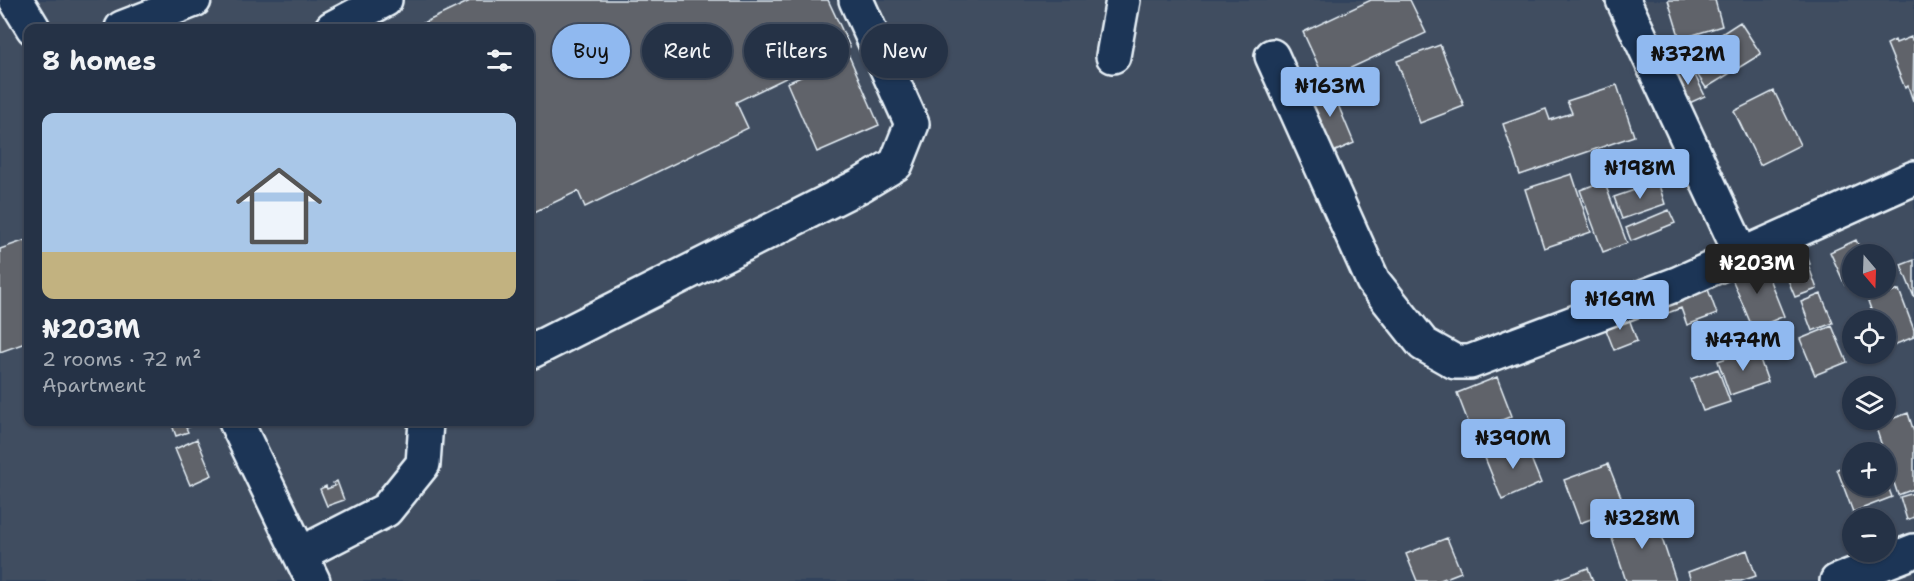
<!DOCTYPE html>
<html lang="en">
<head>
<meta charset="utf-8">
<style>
  :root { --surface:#253246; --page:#313e51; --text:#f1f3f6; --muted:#a3aab3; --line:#424d5f; --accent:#90b9f0 }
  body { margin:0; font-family:"Shantell Sans",sans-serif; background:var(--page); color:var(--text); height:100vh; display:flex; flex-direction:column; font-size:22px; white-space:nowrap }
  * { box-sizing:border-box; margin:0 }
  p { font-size:20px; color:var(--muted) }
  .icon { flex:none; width:33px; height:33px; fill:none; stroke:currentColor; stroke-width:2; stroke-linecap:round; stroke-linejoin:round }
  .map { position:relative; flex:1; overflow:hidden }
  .details { position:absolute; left:24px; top:24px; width:510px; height:402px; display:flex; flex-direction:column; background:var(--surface); border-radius:12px; box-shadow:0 2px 4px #0004,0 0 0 2px var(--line) }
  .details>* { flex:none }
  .banner { position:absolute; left:552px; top:24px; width:570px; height:54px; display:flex; gap:12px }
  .needle { width:39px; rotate:161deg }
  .tools { position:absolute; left:1842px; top:244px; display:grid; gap:12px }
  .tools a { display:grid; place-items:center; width:54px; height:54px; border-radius:50%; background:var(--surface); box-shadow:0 2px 4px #0004,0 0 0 2px var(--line); font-size:30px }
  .price { position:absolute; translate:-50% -51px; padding:0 14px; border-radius:6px; background:var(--accent); color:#111; font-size:20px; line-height:39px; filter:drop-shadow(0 2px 3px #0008) }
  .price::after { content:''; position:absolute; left:50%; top:36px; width:18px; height:14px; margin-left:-9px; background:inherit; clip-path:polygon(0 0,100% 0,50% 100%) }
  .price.active { background:#222; color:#fff }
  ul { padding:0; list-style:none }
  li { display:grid; align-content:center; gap:12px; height:318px; padding:0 18px }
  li+li { border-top:2px solid var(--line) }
  li span { display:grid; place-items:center; height:186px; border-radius:12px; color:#555 }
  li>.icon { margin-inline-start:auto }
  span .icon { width:108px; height:108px; fill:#fffc; stroke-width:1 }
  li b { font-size:26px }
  h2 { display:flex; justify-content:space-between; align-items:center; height:72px; padding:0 18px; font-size:26px }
  .chip { padding:0 21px; border-radius:27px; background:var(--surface); box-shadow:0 2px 4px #0004,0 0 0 2px var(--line); font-size:21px; line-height:54px }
  .chip.active { background:var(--accent); color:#111 }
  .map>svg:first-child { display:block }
  .built { fill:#3f4d61; fill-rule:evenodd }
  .building { fill:#60646b; stroke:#e8f1f8; stroke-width:1.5 }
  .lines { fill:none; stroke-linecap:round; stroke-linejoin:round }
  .minor-casing { stroke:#e8f1f8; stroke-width:38 }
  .minor { stroke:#1d3557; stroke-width:33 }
</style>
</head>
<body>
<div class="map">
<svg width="1914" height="581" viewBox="0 0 1914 581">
  <rect width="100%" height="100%" fill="#31435d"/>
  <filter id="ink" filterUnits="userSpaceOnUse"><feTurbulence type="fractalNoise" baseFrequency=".0167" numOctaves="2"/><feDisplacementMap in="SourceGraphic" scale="12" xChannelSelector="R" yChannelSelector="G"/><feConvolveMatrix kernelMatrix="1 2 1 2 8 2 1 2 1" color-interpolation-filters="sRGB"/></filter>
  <g filter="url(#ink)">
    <path class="built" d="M0,0H1914V581H0ZM28,28H530V422H28ZM1852,255H1886V288H1852ZM1852,321H1886V354H1852ZM1852,387H1886V420H1852ZM1852,453H1886V486H1852ZM1852,519H1886V552H1852Z"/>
    <path class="building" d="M472,0H828L850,47L736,102L748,128L585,207L578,191L530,214V28H413Z
      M1371,0H1410L1426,33L1325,80L1303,32Z
      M1668,0H1715L1722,26L1680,39Z
      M1740,22L1761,54L1706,88L1686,57Z
      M1911,37L1912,40H1914L1913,101L1908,86L1905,88L1887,44L1895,40L1896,43Z
      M1440,45L1464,106L1420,123L1397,61Z
      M849,56L879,125L817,152L787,83Z
      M1691,67L1705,96L1685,105L1672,76Z
      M1329,83L1354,143L1331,153L1306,92Z
      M1617,85L1634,136L1520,175L1503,124L1546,109L1550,120L1572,113L1567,101Z
      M1774,91L1800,145L1760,165L1734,111Z
      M1646,155L1651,171L1613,184L1608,168Z
      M1572,174L1591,232L1544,248L1525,189Z
      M1604,181L1627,243L1603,252L1580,190Z
      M1658,182L1665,204L1622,219L1614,197Z
      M1669,210L1675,223L1631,241L1626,228Z
      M26,240L28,247V342L0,352V249Z
      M1856,240L1863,255H1852V282L1845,285L1830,252Z
      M1803,245L1810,264L1788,272L1781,254Z
      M1914,260V297L1901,265Z
      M1762,261L1784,316L1753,329L1730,274Z
      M1809,267L1817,289L1795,297L1786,275Z
      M1705,281L1717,314L1687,325L1681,308L1657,317L1651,302Z
      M1899,290L1914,330V337L1886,348V321H1875L1868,301Z
      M1821,294L1833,323L1812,331L1801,302Z
      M1627,313L1637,341L1614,350L1603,322Z
      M1832,326L1847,362L1815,375L1800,339Z
      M1756,348L1768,382L1730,395L1718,361Z
      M1718,369L1730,402L1703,411L1691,379Z
      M1497,377L1512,416L1472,432L1457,393Z
      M1908,413L1914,432V489L1898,495L1875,425Z
      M171,422H191L192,426L186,428L188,432L176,436Z
      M197,439L212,475L190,485L175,449Z
      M1524,441L1541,483L1502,500L1485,458Z
      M1608,464L1625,507L1580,523L1564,480Z
      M1852,464V486H1886V481L1892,497L1853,512L1837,469Z
      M337,481L344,500L327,506L320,489L326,486L327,489L335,486L333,483Z
      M1914,493V517L1907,520L1900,497Z
      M1653,511L1676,581H1626L1608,526Z
      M1447,538L1461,572L1438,581H1417L1406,554Z
      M1747,550L1756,576L1741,581H1691L1688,572Z
      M1588,568L1593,581H1556L1555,580Z"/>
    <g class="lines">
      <g class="minor-casing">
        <path id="minor" d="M16,0L33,28
          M1623,0L1741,254
          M122,28L194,0
          M332,28L385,0
          M1113,56L1123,0
          M1272,56L1373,281L1423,344L1455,362H1470L1677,284L1914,178
          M530,352L861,185L896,164L912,124L856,0
          M236,422L313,581
          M300,554L386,510L423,464L426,422
          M1837,581L1914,551"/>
      </g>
      <use href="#minor" class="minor"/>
    </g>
  </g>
</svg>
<div class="tools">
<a><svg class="needle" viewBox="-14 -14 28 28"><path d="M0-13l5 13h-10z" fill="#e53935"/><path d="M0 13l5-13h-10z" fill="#a3aab3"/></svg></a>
<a><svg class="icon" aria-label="locate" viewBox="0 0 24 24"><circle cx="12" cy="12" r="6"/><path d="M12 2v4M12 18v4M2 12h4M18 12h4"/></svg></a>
<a><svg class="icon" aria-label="layers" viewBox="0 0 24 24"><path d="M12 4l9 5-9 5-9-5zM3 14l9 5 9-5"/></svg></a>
<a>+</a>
<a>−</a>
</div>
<b class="price" style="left:1688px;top:86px">₦372M</b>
<b class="price" style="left:1330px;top:118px">₦163M</b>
<b class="price" style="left:1640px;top:200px">₦198M</b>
<b class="price active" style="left:1757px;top:295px">₦203M</b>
<b class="price" style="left:1620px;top:331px">₦169M</b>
<b class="price" style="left:1743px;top:372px">₦474M</b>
<b class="price" style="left:1513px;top:470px">₦390M</b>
<b class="price" style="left:1642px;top:550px">₦328M</b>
<div class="banner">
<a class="chip active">Buy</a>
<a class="chip">Rent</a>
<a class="chip">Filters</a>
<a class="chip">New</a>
</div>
<section class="details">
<h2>8 homes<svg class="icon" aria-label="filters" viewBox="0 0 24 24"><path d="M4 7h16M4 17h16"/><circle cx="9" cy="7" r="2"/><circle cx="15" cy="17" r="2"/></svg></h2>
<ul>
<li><span style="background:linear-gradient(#a9c7e8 75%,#c2b280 0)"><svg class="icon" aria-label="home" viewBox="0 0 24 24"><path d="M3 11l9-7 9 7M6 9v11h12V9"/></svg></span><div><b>₦203M</b><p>2 rooms · 72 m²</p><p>Apartment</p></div></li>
</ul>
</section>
</div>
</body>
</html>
